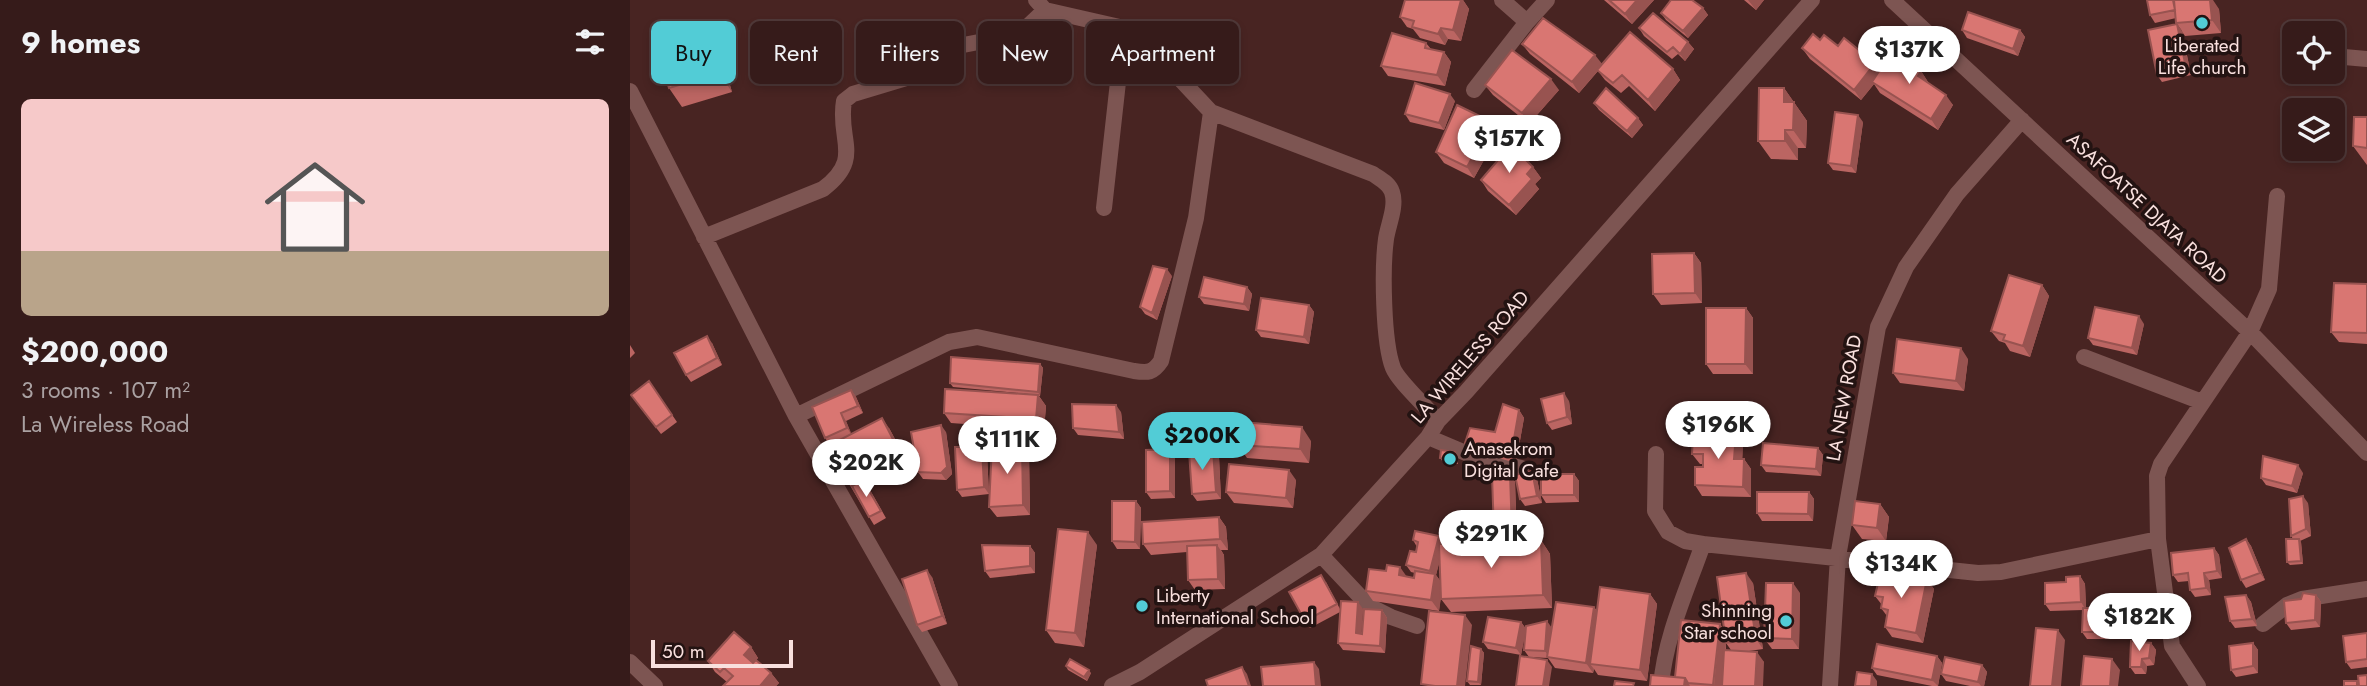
<!DOCTYPE html>
<html lang="en">
<head>
<meta charset="utf-8">
<style>
  :root { --surface:#361b1a; --page:#412827; --text:#f1f3f6; --muted:#aaa1a2; --line:#503939; --accent:#52ccd6 }
  body { margin:0; font-family:Jost,sans-serif; background:var(--page); color:var(--text); height:100vh; display:flex; flex-direction:column; font-size:26px; white-space:nowrap }
  * { box-sizing:border-box; margin:0 }
  p { font-size:23px; color:var(--muted) }
  .icon { flex:none; width:38px; height:38px; fill:none; stroke:currentColor; stroke-width:2; stroke-linecap:round; stroke-linejoin:round }
  .map { position:relative; flex:1; overflow:hidden }
  .details { display:flex; flex-direction:column; background:var(--surface); width:630px }
  .details>* { flex:none }
  .guide { position:absolute; left:21px; top:21px; width:665px; height:63px; display:flex; gap:14px }
  .buttons { position:absolute; left:1652px; top:21px; display:grid; gap:14px }
  .buttons a { display:grid; place-items:center; width:63px; height:63px; border-radius:10px; background:var(--surface); box-shadow:0 4px 10px #0003,0 0 0 2px var(--line); font-size:35px }
  .scale { position:absolute; left:21px; bottom:18px; width:142px; box-sizing:border-box; padding-left:7px; border:4px solid #f9e0de; border-top:0; font-size:19px; line-height:24px; white-space:nowrap; color:#f9e0de; -webkit-text-stroke:5px #231312; paint-order:stroke }
  .price { position:absolute; translate:-50% -60px; padding:0 16px; border-radius:24px; background:#fff; color:#222; font-size:23px; line-height:46px; filter:drop-shadow(0 2px 4px #0008) }
  .price::after { content:''; position:absolute; left:50%; top:42px; width:21px; height:16px; margin-left:-10px; background:inherit; clip-path:polygon(0 0,100% 0,50% 100%) }
  .price.active { background:var(--accent); color:#111 }
  ul { padding:0; list-style:none }
  li { display:grid; align-content:center; gap:14px; height:371px; padding:0 21px }
  li+li { border-top:2px solid var(--line) }
  li span { display:grid; place-items:center; height:217px; border-radius:10px; color:#555 }
  li>.icon { margin-inline-start:auto }
  span .icon { width:126px; height:126px; fill:#fffc; stroke-width:1 }
  li b { font-size:30px }
  h2 { display:flex; justify-content:space-between; align-items:center; height:84px; padding:0 21px; font-size:30px }
  .tag { padding:0 24px; border-radius:10px; background:var(--surface); box-shadow:0 4px 10px #0003,0 0 0 2px var(--line); font-size:24px; line-height:63px }
  .tag.active { background:var(--accent); color:#111 }
  main { display:flex; flex:1; min-height:0 }
  .map>svg:first-child { display:block }
  .lines { fill:none; stroke-linecap:round; stroke-linejoin:round }
  .minor { stroke:#7d5552; stroke-width:16 }
  .wall { fill:#bb6562; fill-rule:evenodd }
  .shaded-wall { fill:#985350 }
  .building { fill:#d97672; stroke:#985350; stroke-width:2 }
  .poi-dot { fill:#52ccd6; stroke:#231312; stroke-width:2.5 }
  .labels { text-anchor:middle; dominant-baseline:central; stroke-width:7; stroke-linejoin:round; paint-order:stroke }
  .poi-label { font-size:19px; fill:#f9e0de; stroke:#231312; text-anchor:start }
  .street-label { font-size:19px; fill:#f9e0de; stroke:#231312 }
</style>
</head>
<body>
<main>
<section class="details">
<h2>9 homes<svg class="icon" aria-label="filters" viewBox="0 0 24 24"><path d="M4 7h16M4 17h16"/><circle cx="9" cy="7" r="2"/><circle cx="15" cy="17" r="2"/></svg></h2>
<ul>
<li><span style="background:linear-gradient(#f6c9c9 70%,#b9a48a 0)"><svg class="icon" aria-label="home" viewBox="0 0 24 24"><path d="M3 11l9-7 9 7M6 9v11h12V9"/></svg></span><div><b>$200,000</b><p>3 rooms · 107 m²</p><p>La Wireless Road</p></div></li>
</ul>
</section>
<div class="map">
<svg width="1737" height="686" viewBox="0 0 1737 686">
  <rect width="100%" height="100%" fill="#482422"/>
  <g class="lines">
    <path class="minor" d="M406,0L415,10L494,28L551,80L581,112L743,174C750,179 759,183 762,192C767,206 758,225 756,239C752,268 753,342 763,368C768,381 798,408 808,421
      M872,0L897,22L917,0
      M1262,0L1620,332L1737,453
      M1703,56L1737,59
      M844,90L897,22
      M0,91L166,416L320,686
      M474,208L494,28
      M74,237L193,189C234,158 207,140 214,101L223,94L286,75L313,54L328,46L380,36L395,29L415,10
      M1454,357L1572,402
      M166,416L319,342L347,337L504,371C518,373 523,373 531,361L566,218L581,112
      M798,437L838,454L891,468
      M1026,454L1025,511L1038,532L1055,541L1073,544
      M691,555L739,606L761,617L787,626
      M1633,624L1657,605L1672,599L1737,589
      M0,662L25,686
      M482,686L510,672L691,555L798,437L808,421L836,392L1182,0
      M1031,686C1035,637 1057,590 1073,544L1348,573L1371,572L1528,539
      M1200,686L1208,557L1248,327L1276,267L1327,194L1392,120
      M1568,686L1542,646L1528,539L1527,476L1531,464L1620,332L1639,289L1647,196"/>
  </g>
  <path class="wall" d="M775,0H833L839,9L831,41L818,39L815,45L790,38L783,29L777,27L770,17Z
    M974,0H1024L1002,24Z
    M1114,0H1134L1126,10Z
    M1517,0L1589,9L1591,33L1555,36L1546,23V18L1525,23L1520,15Z
    M1073,8L1078,15L1058,38L1036,20L1031,13Z
    M1547,24L1552,31L1561,75L1532,82L1527,75Z
    M1009,28L1058,42L1064,49L1055,61L1048,54L1042,59L1014,36Z
    M1332,30H1390L1395,37L1388,56L1337,38Z
    M1190,40L1208,46L1250,70L1291,71L1298,82V83L1323,105L1308,130L1250,93L1244,84L1231,100L1180,59L1172,48Z
    M796,43L801,49L814,52L821,62L815,86L758,76L751,66Z
    M892,44L972,64L1043,69L1050,80L1025,111L999,86L991,93L975,80L968,71L949,93L900,54Z
    M95,68L102,92L52,107L39,88Z
    M855,85L929,90L899,124L863,95Z
    M1154,88L1177,121L1176,148H1168V160L1141,159L1128,141Z
    M825,101L814,130L780,122L775,114Z
    M964,103L1008,118L1013,125L1002,138L969,110Z
    M1737,117V165L1723,146Z
    M862,122L869,133L844,178L814,163L806,152Z
    M1233,122L1226,173L1203,170L1198,163Z
    M903,167L911,178L905,184L909,189L886,215L858,191L851,180Z
    M1064,253L1071,263L1072,303L1031,305L1023,294Z
    M542,276L527,320L515,314L510,307Z
    M1737,284V344L1709,342L1701,332Z
    M1412,285L1419,296L1400,357L1380,351L1375,343L1369,341L1361,331Z
    M617,287L622,294L619,311L574,304L569,297Z
    M679,305L684,312L679,344L631,337L626,330Z
    M1116,308L1123,318V374H1083L1076,364Z
    M1514,324L1507,355L1463,345L1458,338Z
    M82,343L92,365L61,382L56,375Z
    M0,345L5,353L0,358Z
    M1338,359L1334,391L1270,383L1263,373Z
    M410,364L413,368L410,396H409L416,406L414,430L321,423L314,413L399,394L323,387L320,383Z
    M19,381L47,422L31,434L6,402Z
    M221,390L226,397L233,413L216,421L221,434L259,428L277,461L236,483L256,518L244,525L216,479L200,445L195,438Z
    M939,401L942,424L922,430L917,423Z
    M889,410L894,418L886,463L840,450L835,443L865,432Z
    M491,412L494,439L448,435L443,428Z
    M316,432L322,474L316,480L293,479L288,472Z
    M681,441L679,463L617,458L608,445Z
    M392,444L399,454L400,515L367,517L359,507Z
    M1113,444L1112,459H1114L1121,469V497L1072,496L1065,485L1073,467V464H1070L1062,454Z
    M1188,448L1193,455L1191,476L1136,472L1131,465Z
    M583,450L589,457L591,499L567,501L562,494Z
    M825,452L828,456V464L813,462L810,458Z
    M357,454L359,494L332,497L327,490Z
    M545,457V498L521,499L516,492Z
    M902,471L907,479L912,503L895,506L890,499Z
    M1673,473L1667,493L1636,485L1631,478Z
    M880,474L885,482L887,540L869,541L864,534Z
    M944,474L949,481V502L916,503L911,495Z
    M666,480L663,508L604,503L596,492Z
    M1179,492L1184,499L1183,521H1132L1127,513Z
    M506,501L511,508L510,549H487L482,541Z
    M1678,503L1681,536L1670,541L1671,542L1673,564L1660,565L1657,562L1663,539L1661,536Z
    M1250,504L1259,517L1256,541L1232,539L1222,525Z
    M589,517L596,527L598,550H591L594,555L595,589L565,590L558,580L557,552L521,555L513,544Z
    M809,536L814,544L911,540L920,554L922,608L821,612L811,599V595L809,611L743,601L736,591L777,576L784,578L785,573L781,572L776,565L786,552L787,547L783,540ZM810,559L811,582L806,575Z
    M1616,539L1621,546L1635,580L1616,588L1611,580Z
    M467,545L454,647L425,643L416,630Z
    M400,546L405,553V573L360,578L355,571Z
    M1584,548L1589,555L1592,578L1579,580L1581,595L1565,597L1560,590L1559,581L1548,582L1543,575Z
    M1450,576L1455,584L1456,608H1477L1482,615V639H1457L1452,632L1453,610L1420,611L1415,604L1436,582Z
    M302,577L317,624L292,632L287,625Z
    M1297,579L1304,589L1293,643L1262,637L1255,627L1257,616L1251,608L1252,605L1245,596Z
    M696,582L710,609H733L731,634L752,610L757,618L755,653L713,650L708,643L710,612L680,628L675,621Z
    M1123,583L1133,649L1119,651L1134,662L1092,686H1020L1045,677L1090,624L1094,630ZM1096,643L1101,650H1096Z
    M1170,593L1169,649H1142L1134,638Z
    M1020,594L1027,604L1017,681L968,675L964,669L963,673L925,668L918,658L899,657L894,650L922,627L964,607L967,611Z
    M1616,595L1621,602L1627,626L1605,628L1600,621Z
    M1686,595L1691,602L1690,627L1661,630L1656,623L1671,599Z
    M891,622L896,629L891,655L858,649L853,642Z
    M1737,633V667L1721,669L1716,662Z
    M1521,643L1526,650L1524,665L1517,666L1516,674H1505L1500,667Z
    M1623,643L1628,650V673L1606,677L1601,670Z
    M121,647L128,658L123,663L141,673L149,683L146,686H93L97,682L85,672L78,661Z
    M851,649L854,653L851,685H840L837,681Z
    M1307,656L1312,663L1308,686H1302L1247,675L1242,668Z
    M1352,665L1357,672L1354,686H1340L1316,681L1311,674Z
    M436,666L461,673L457,681L438,670Z"/>
  <path class="shaded-wall" d="M831,0H833L839,9L831,41L823,30Z
    M1007,0H1024L1002,24L995,14Z
    M1118,0H1134L1126,10Z
    M1580,0H1583L1589,9L1591,33L1582,20Z
    M1073,8L1078,15L1058,38L1053,31Z
    M1547,24L1552,31L1561,75L1556,68Z
    M811,28L818,39L815,45L808,34Z
    M1390,30L1395,37L1388,56L1383,49Z
    M1058,42L1064,49L1055,61L1050,54Z
    M82,50L95,68L102,92L89,73Z
    M814,52L821,62L815,86L807,75Z
    M965,55L973,65L949,93L942,82Z
    M1245,63L1253,73L1242,82L1244,84L1231,100L1224,90Z
    M1043,69L1050,80L1025,111L1018,100Z
    M1291,71L1298,82L1295,87L1288,76Z
    M921,79L929,90L899,124L892,113Z
    M1154,88L1177,121L1176,148L1163,130L1154,102Z
    M820,94L825,101L814,130L809,123Z
    M1316,95L1323,105L1308,130L1301,119Z
    M1228,115L1233,122L1226,173L1221,166Z
    M1008,118L1013,125L1002,138L997,131Z
    M862,122L869,133L844,178L837,167Z
    M1155,130L1168,148V160L1155,141Z
    M903,167L911,178L905,184L909,189L886,215L879,205L897,174Z
    M1064,253L1071,263L1072,303L1065,293Z
    M537,269L542,276L527,320L522,313Z
    M1412,285L1419,296L1400,357L1393,346Z
    M617,287L622,294L619,311L614,304Z
    M679,305L684,312L679,344L674,337Z
    M1116,308L1123,318V374L1115,364Z
    M1509,316L1514,324L1507,355L1502,348Z
    M77,336L82,343L92,365L87,358Z
    M1331,348L1338,359L1334,391L1326,381Z
    M410,364L413,368L410,396L408,392Z
    M221,390L226,397L233,413L228,406Z
    M934,393L939,401L942,424L937,417Z
    M408,395L416,406L414,430L406,419Z
    M486,405L491,412L494,439L489,432Z
    M889,410L894,418L886,463L881,456Z
    M211,413L216,421L222,435L217,428Z
    M252,418L259,428L277,461L269,451Z
    M311,425L316,432L322,474L316,480L311,473Z
    M672,427L681,441L679,463L670,449Z
    M1106,433L1113,444L1112,469L1104,459Z
    M392,444L399,454L400,515L393,505Z
    M352,447L357,454L359,494L354,487Z
    M1188,448L1193,455L1191,476L1186,469Z
    M540,449L545,457V498L540,491Z
    M583,450L589,457L591,499L586,492Z
    M825,452L828,456V464L825,460Z
    M1114,459L1121,469V497L1113,487Z
    M1668,465L1673,473L1667,493L1662,486Z
    M659,470L666,480L663,508L656,498Z
    M902,471L907,479L912,503L907,496Z
    M880,474L885,482L887,540L882,533Z
    M944,474L949,481V502L944,495Z
    M1179,492L1184,499L1183,521L1178,514Z
    M1673,496L1678,503L1681,536L1676,529Z
    M506,501L511,508L510,549L505,542Z
    M1250,504L1259,517L1256,541L1247,528Z
    M589,517L596,527L598,550L590,539Z
    M458,532L467,545L454,647L445,633Z
    M809,536L814,544L806,575L813,585L809,611L801,600L805,578L800,571Z
    M1616,539L1621,546L1635,580L1630,573Z
    M1669,539L1671,542L1673,564L1671,561Z
    M911,540L920,554L922,608L913,595Z
    M587,545L594,555L595,589L588,579Z
    M400,546L405,553V573L400,566Z
    M1584,548L1589,555L1592,578L1587,571Z
    M770,567L777,577L769,575Z
    M297,570L302,577L317,624L312,616Z
    M1116,573L1123,583L1133,649L1126,639Z
    M1574,573L1579,580L1581,595L1576,588Z
    M1450,576L1455,584L1456,610L1451,602Z
    M1297,579L1304,589L1293,643L1286,633Z
    M1163,583L1170,593L1169,649L1162,639Z
    M1020,594L1027,604L1017,681L1010,670Z
    M1616,595L1621,602L1627,626L1622,619Z
    M1686,595L1691,602L1690,627L1685,620Z
    M728,602L733,609L731,641L726,633Z
    M964,607L971,617L960,664L964,669L963,673L956,663Z
    M1477,608L1482,615V639L1477,632Z
    M752,610L757,618L755,653L750,646Z
    M835,615L842,625L835,686H827Z
    M917,621L922,628L920,658L915,651Z
    M891,622L896,629L891,655L886,648Z
    M1090,624L1097,634L1092,686H1084Z
    M1428,630L1435,640L1431,686H1422Z
    M1521,643L1526,650L1524,665L1519,658Z
    M1623,643L1628,650V673L1623,666Z
    M121,647L128,658L121,665L114,655Z
    M851,649L854,653L851,685L848,682Z
    M1127,652L1134,662L1133,686H1125Z
    M1307,656L1312,663L1308,686L1302,680Z
    M1482,659L1490,670L1488,686H1480Z
    M1512,659L1517,666L1516,674L1511,667Z
    M917,660L922,667L919,686H913Z
    M684,662L689,669L691,686H686Z
    M1352,665L1357,672L1354,686H1351L1348,682Z
    M612,667L617,674L621,686H619Z
    M459,670L461,673L457,681L454,677Z
    M141,673L149,683L146,686H130Z
    M1242,674L1247,681V686H1241Z
    M1055,678L1060,686H1054Z"/>
  <path class="building" d="M775,0H831L823,30L811,28L808,34L782,27L784,21L770,17Z
    M979,0H1007L995,14Z
    M1041,0H1062L1073,8L1053,31L1031,13Z
    M1517,0H1543L1545,10L1520,15Z
    M1544,0H1580L1582,20L1546,23Z
    M1338,12L1390,30L1383,49L1332,30Z
    M1023,13L1058,42L1050,54L1043,47L1037,52L1009,28Z
    M913,18L965,55L942,82L892,44Z
    M1547,24L1556,68L1527,75L1518,30Z
    M1000,32L1043,69L1018,100L992,75L983,83L967,70Z
    M762,33L796,43L795,48L814,52L807,75L751,66Z
    M1183,34L1190,40L1194,35L1208,46L1214,38L1245,63L1224,90L1172,48Z
    M82,50L89,73L39,88L32,65Z
    M882,50L921,79L892,113L855,85Z
    M1261,53L1291,71L1288,76L1316,95L1301,119L1242,82Z
    M785,83L820,94L809,123L775,114Z
    M976,88L1008,118L997,131L964,103Z
    M1129,88H1154V102H1164L1163,130H1155V141H1128Z
    M827,105L862,122L837,167L806,152Z
    M1205,112L1228,115L1221,166L1198,163Z
    M1724,117H1737V148L1723,146Z
    M881,145L903,167L897,174L902,179L879,205L851,180Z
    M1064,253L1065,293L1023,294L1022,254Z
    M523,266L537,269L522,313L510,307Z
    M1379,275L1412,285L1393,346L1373,340L1375,335L1361,331Z
    M574,277L617,287L614,304L569,297Z
    M1704,283L1737,284V333L1701,332Z
    M631,298L679,305L674,337L626,330Z
    M1465,307L1509,316L1502,348L1458,338Z
    M1076,308H1116L1115,364H1076Z
    M77,336L87,358L56,375L44,353Z
    M1267,339L1331,348L1326,381L1263,373Z
    M321,357L410,364L408,392L320,383Z
    M19,381L42,415L26,427L1,395Z
    M315,389L408,395L406,419L314,413Z
    M221,390L228,406L211,413L217,428L195,438L182,407Z
    M934,393L937,417L917,423L911,399Z
    M442,404L486,405L489,432L443,428Z
    M873,404L889,410L881,456L835,443L840,428L865,432Z
    M252,418L269,451L216,479L198,446Z
    M610,422L672,427L670,449L608,445Z
    M311,425L317,467L311,473L288,472L281,432Z
    M1082,432L1106,433L1104,459H1114L1113,487L1065,485V467H1073V454H1062L1063,437L1082,438Z
    M1133,443L1188,448L1186,469L1131,465Z
    M392,444L393,505L359,507L362,446Z
    M325,447H352L354,487L327,490Z
    M540,449V491L516,492V450Z
    M583,450L586,492L562,494L559,452Z
    M811,450L825,452V460L810,458Z
    M1633,456L1668,465L1662,486L1631,478Z
    M599,464L659,470L656,498L596,492Z
    M902,471L907,496L890,499L885,475Z
    M880,474L882,533L864,534L862,475Z
    M911,474H944V495H911Z
    M233,480L251,511L239,517L222,486Z
    M1127,492H1179L1178,514L1127,513Z
    M1673,496L1676,529L1661,536L1659,499Z
    M482,501H506L505,542L482,541Z
    M1225,501L1250,504L1247,528L1222,525Z
    M589,517L590,539L513,544L512,522Z
    M428,529L458,532L445,633L416,630Z
    M785,531L809,536L800,571L776,565L780,551L786,552L788,542L783,540Z
    M1616,539L1630,573L1611,580L1599,548Z
    M1656,539H1669L1671,561L1657,562Z
    M911,540L913,595L811,599L809,544Z
    M352,545L400,546V566L355,571Z
    M587,545L588,579L558,580L557,546Z
    M1584,548L1587,571L1574,573L1576,588L1560,590L1558,573L1543,575L1541,553Z
    M757,565L770,567L769,575L784,578L785,571L805,574L801,600L736,591L739,569L756,571Z
    M297,570L312,616L287,625L272,579Z
    M1251,570L1297,579L1286,633L1255,627L1258,610L1251,608L1253,597L1245,596Z
    M1116,573L1126,639L1096,643L1087,577Z
    M691,575L707,604L675,621L659,592Z
    M1450,576L1451,602L1415,604V583L1436,582V577Z
    M1136,583H1163L1162,639L1134,638Z
    M970,587L1020,594L1010,670L960,664Z
    M1673,593L1686,595L1685,620L1656,623L1654,601L1671,599Z
    M1616,595L1622,619L1600,621L1595,597Z
    M711,601L728,602L726,633L732,634L734,609L752,610L750,646L708,643Z
    M926,602L964,607L956,663L917,657Z
    M1453,608H1477V632H1452Z
    M799,611L835,615L827,686H805L791,684Z
    M858,617L891,622L886,648L853,642Z
    M1051,620L1090,624L1083,685L1058,683L1055,678L1045,677Z
    M917,621L915,651L894,650L896,626Z
    M1406,628L1428,630L1422,686H1400Z
    M104,632L121,647L114,655L123,663L126,660L141,673L130,686H93L103,676L94,668L90,672L78,661Z
    M1737,633V659L1716,662L1713,636Z
    M1501,641L1521,643L1519,658L1512,659L1511,667H1500Z
    M1623,643V666L1601,670L1599,646Z
    M1247,644L1307,656L1302,680L1242,668Z
    M841,646L851,649L848,682L837,681Z
    M1094,650L1127,652L1125,686H1092Z
    M890,656L917,660L913,686H886Z
    M1454,656L1482,659L1480,686H1451Z
    M1315,657L1352,665L1348,682L1311,674Z
    M440,659L459,670L454,677L436,666Z
    M684,662L686,686H633L631,667Z
    M612,667L619,686H578L576,680Z
    M1227,672L1242,674L1241,686H1225Z
    M1021,675L1055,678L1054,686H1020Z
    M1737,675V686H1729L1728,676Z
    M985,681L1004,683L1003,686H984Z
    M1714,681H1727V686H1714Z"/>
  <g class="poi-dot">
    <circle cx="1572" cy="23" r="7"/>
    <circle cx="820" cy="459" r="7"/>
    <circle cx="512" cy="606" r="7"/>
    <circle cx="1156" cy="621" r="7"/>
  </g>
  <g class="labels">
    <g class="poi-label">
      <text x="1572" y="45" text-anchor="middle">Liberated<tspan x="1572" dy="22">Life church</tspan></text>
      <text x="834" y="448">Anasekrom<tspan x="834" dy="22">Digital Cafe</tspan></text>
      <text x="526" y="595">Liberty<tspan x="526" dy="22">International School</tspan></text>
      <text x="1142" y="610" text-anchor="end">Shinning<tspan x="1142" dy="22">Star school</tspan></text>
    </g>
    <g class="street-label">
      <text transform="translate(1517 208) rotate(43)">ASAFOATSE DJATA ROAD</text>
      <text transform="translate(840 357) rotate(-49)">LA WIRELESS ROAD</text>
      <text transform="translate(1214 398) rotate(-80)">LA NEW ROAD</text>
    </g>
  </g>
</svg>
<div class="buttons">
<a><svg class="icon" aria-label="locate" viewBox="0 0 24 24"><circle cx="12" cy="12" r="6"/><path d="M12 2v4M12 18v4M2 12h4M18 12h4"/></svg></a>
<a><svg class="icon" aria-label="layers" viewBox="0 0 24 24"><path d="M12 4l9 5-9 5-9-5zM3 14l9 5 9-5"/></svg></a>
</div>
<div class="scale">50 m</div>
<b class="price" style="left:1279px;top:86px">$137K</b>
<b class="price" style="left:879px;top:175px">$157K</b>
<b class="price" style="left:1088px;top:461px">$196K</b>
<b class="price active" style="left:572px;top:472px">$200K</b>
<b class="price" style="left:377px;top:476px">$111K</b>
<b class="price" style="left:236px;top:499px">$202K</b>
<b class="price" style="left:861px;top:570px">$291K</b>
<b class="price" style="left:1271px;top:600px">$134K</b>
<b class="price" style="left:1509px;top:653px">$182K</b>
<div class="guide">
<a class="tag active">Buy</a>
<a class="tag">Rent</a>
<a class="tag">Filters</a>
<a class="tag">New</a>
<a class="tag">Apartment</a>
</div>
</div>
</main>
</body>
</html>
